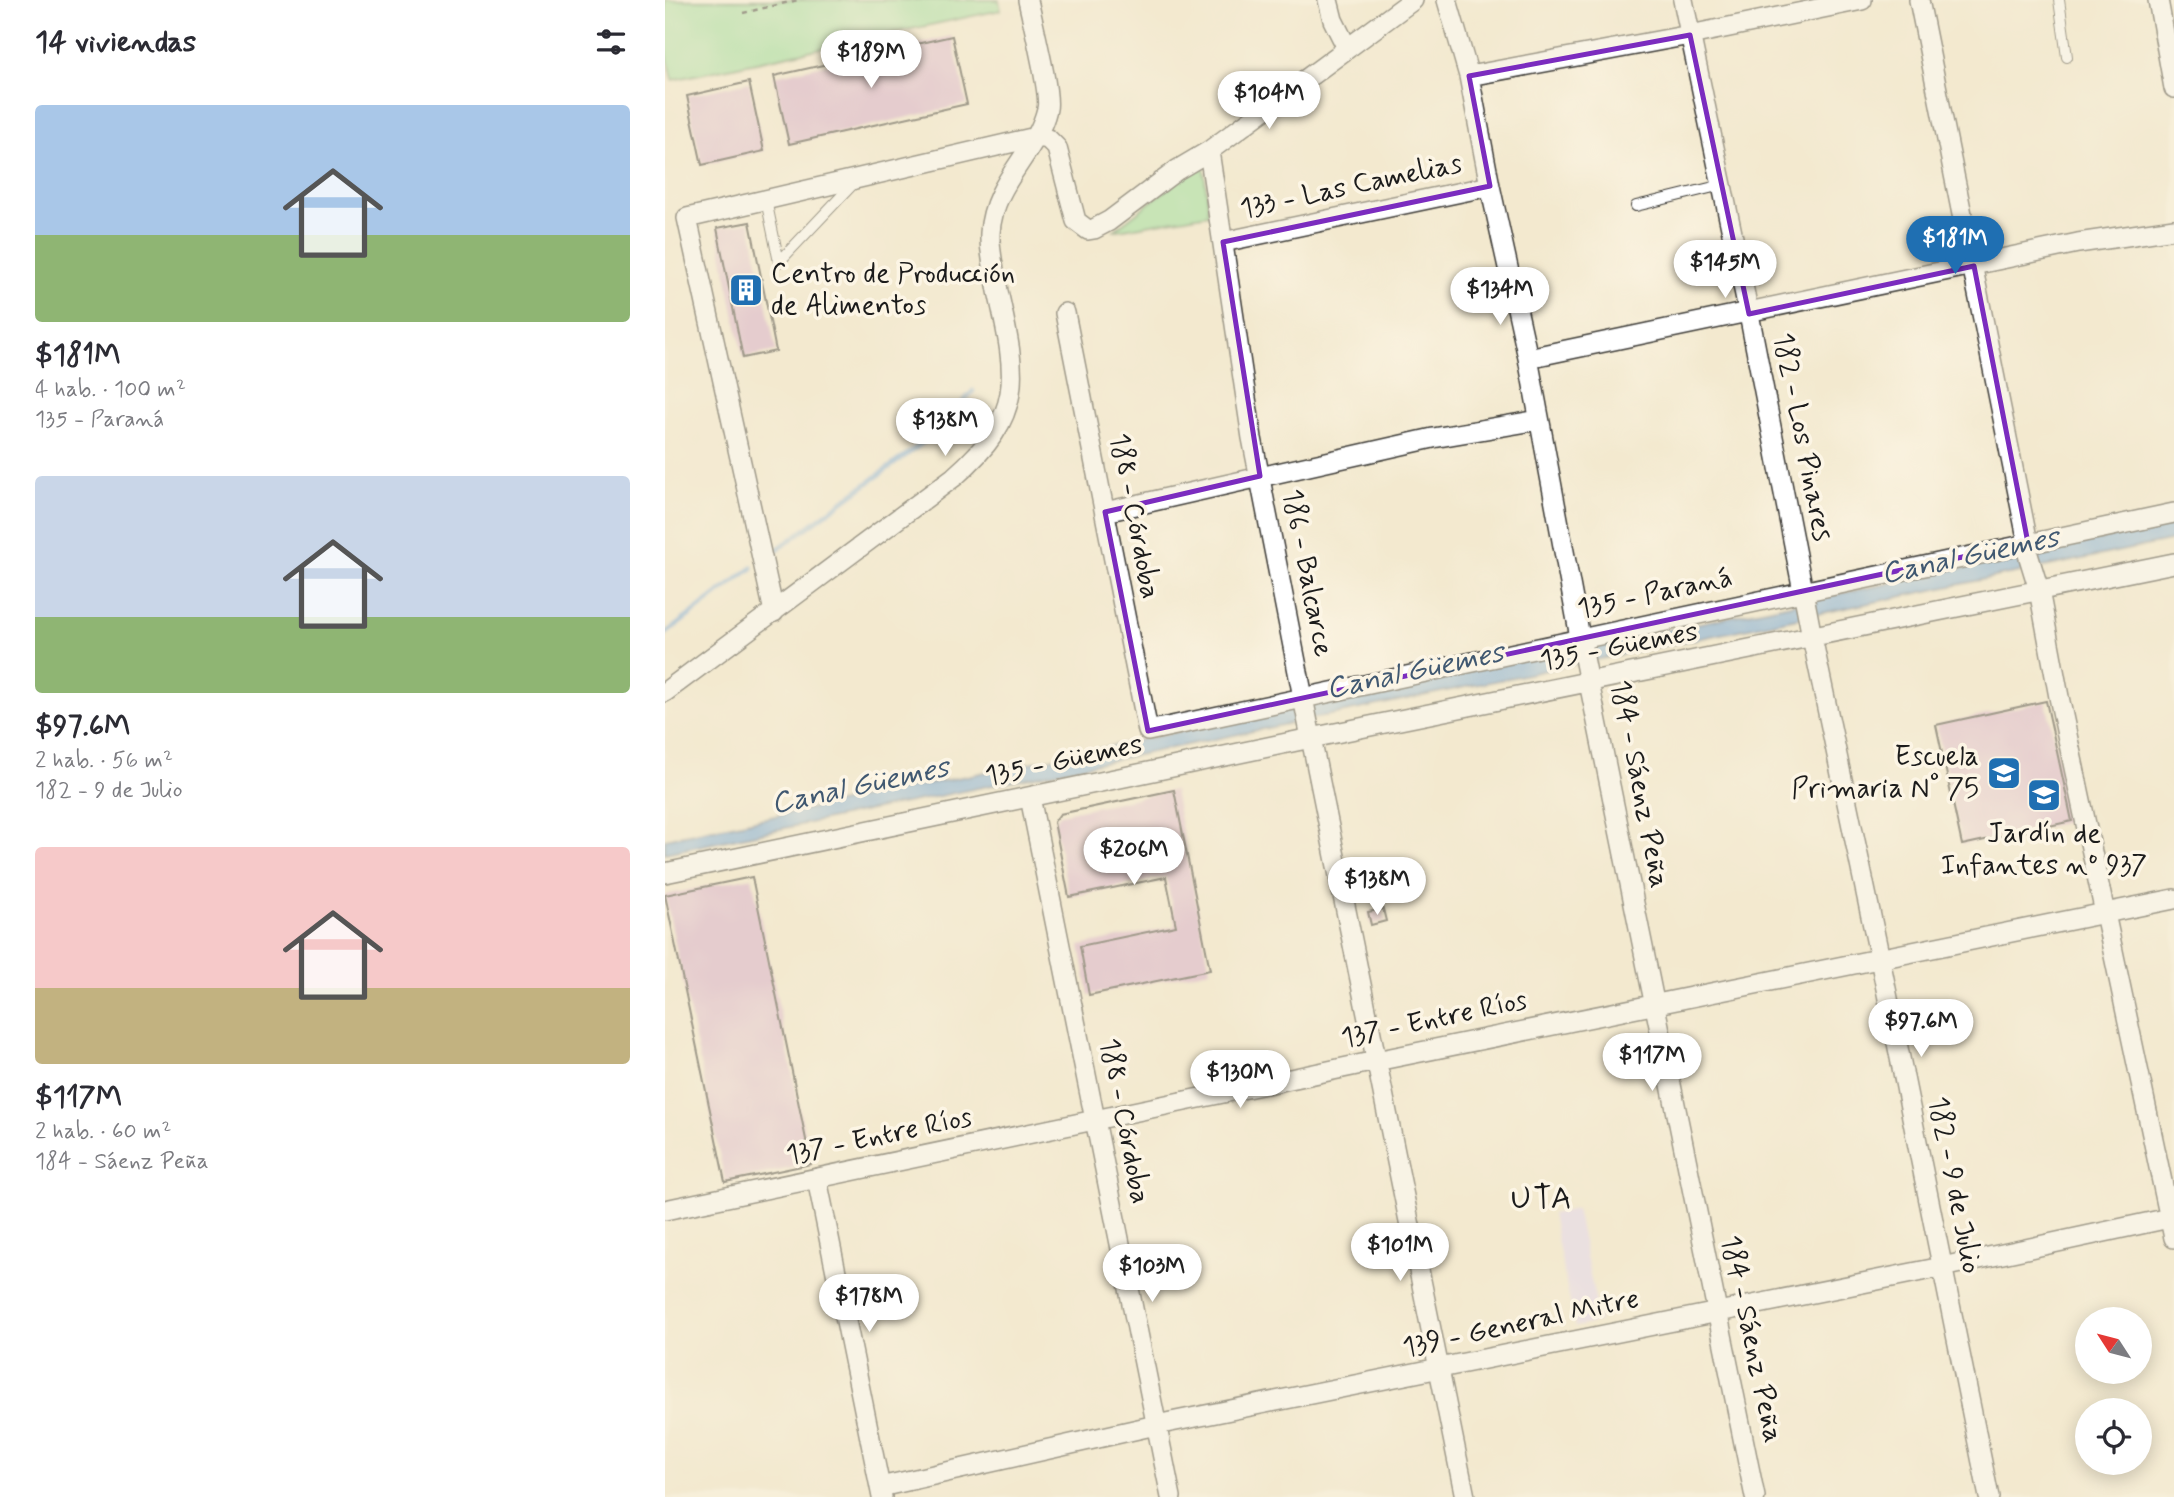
<!DOCTYPE html>
<html lang="es">
<head>
<meta charset="utf-8">
<style>
  :root { --surface:#fff; --page:#f2f2f3; --text:#2b2b33; --muted:#7c7c81; --accent:#1f6fb2 }
  body { margin:0; font-family:Mynerve,sans-serif; background:var(--page); color:var(--text); height:100vh; display:flex; flex-direction:column; font-size:26px; white-space:nowrap }
  * { box-sizing:border-box; margin:0 }
  p { font-size:23px; color:var(--muted) }
  .icon { flex:none; width:38px; height:38px; fill:none; stroke:currentColor; stroke-width:2; stroke-linecap:round; stroke-linejoin:round }
  .map { position:relative; flex:1; overflow:hidden }
  .side { display:flex; flex-direction:column; background:var(--surface); width:665px }
  .side>* { flex:none }
  .needle { width:46px; rotate:306deg }
  .fabs { position:absolute; left:1410px; top:1307px; display:grid; gap:14px }
  .fabs a { display:grid; place-items:center; width:77px; height:77px; border-radius:50%; background:var(--surface); box-shadow:0 4px 18px #0003; font-size:35px }
  .price { position:absolute; translate:-50% -60px; padding:0 16px; border-radius:24px; background:#fff; color:#222; font-size:23px; line-height:46px; filter:drop-shadow(0 2px 4px #0008) }
  .price::after { content:''; position:absolute; left:50%; top:42px; width:21px; height:16px; margin-left:-10px; background:inherit; clip-path:polygon(0 0,100% 0,50% 100%) }
  .price.on { background:var(--accent); color:#fff }
  ul { padding:0; list-style:none }
  li { display:grid; align-content:center; gap:14px; height:371px; padding:0 35px }
  li span { display:grid; place-items:center; height:217px; border-radius:7px; color:#555 }
  li>.icon { margin-inline-start:auto }
  span .icon { width:126px; height:126px; fill:#fffc; stroke-width:1 }
  li b { font-size:30px }
  h2 { display:flex; justify-content:space-between; align-items:center; height:84px; padding:0 35px; font-size:30px }
  main { display:flex; flex:1; min-height:0 }
  .map>svg:first-child { display:block }
  .built { fill:#e1d4f4 }
  .green { fill:#94dd98; stroke:#587c5a; stroke-width:2 }
  .water { fill:#6ba2d9; stroke:#445f7a; stroke-width:2 }
  .lines { fill:none; stroke-linecap:round; stroke-linejoin:round }
  .stream { stroke:#6ba2d9; stroke-width:5 }
  .building { fill:#d5a9cc }
  .service-casing { stroke:#3c3b37; stroke-width:12 }
  .minor-casing { stroke:#3c3b37; stroke-width:22 }
  .path { stroke:#3c3b37; stroke-width:2.5; stroke-dasharray:5 5; stroke-linecap:butt }
  .service { stroke:#fff; stroke-width:10 }
  .minor { stroke:#fff; stroke-width:19 }
  .marked { fill:none; stroke:#7b2cbf; stroke-width:5; stroke-linejoin:round }
  .labels { text-anchor:middle; dominant-baseline:central; stroke-width:7; stroke-linejoin:round; paint-order:stroke }
  .street-label { font-size:28px; fill:#1c1c1c; stroke:#fcf5e5 }
  .poi-label { font-size:28px; fill:#1c1c1c; stroke:#fcf5e5; text-anchor:start }
  .water-label { font-size:30px; font-style:italic; fill:#405871; stroke:#fcf5e5 }
  .quarter-label { font-size:32px; letter-spacing:2px; fill:#1c1c1c; stroke:#fcf5e5 }
</style>
</head>
<body>
<main>
<section class="side">
<h2>14 viviendas<svg class="icon" aria-label="filters" viewBox="0 0 24 24"><path d="M4 7h16M4 17h16"/><circle cx="9" cy="7" r="2"/><circle cx="15" cy="17" r="2"/></svg></h2>
<ul>
<li><span style="background:linear-gradient(#a9c7e8 60%,#8fb573 0)"><svg class="icon" aria-label="home" viewBox="0 0 24 24"><path d="M3 11l9-7 9 7M6 9v11h12V9"/></svg></span><div><b>$181M</b><p>4 hab. · 100 m²</p><p>135 - Paraná</p></div></li>
<li><span style="background:linear-gradient(#c9d6e8 65%,#8fb573 0)"><svg class="icon" aria-label="home" viewBox="0 0 24 24"><path d="M3 11l9-7 9 7M6 9v11h12V9"/></svg></span><div><b>$97.6M</b><p>2 hab. · 56 m²</p><p>182 - 9 de Julio</p></div></li>
<li><span style="background:linear-gradient(#f6c9c9 65%,#c2b280 0)"><svg class="icon" aria-label="home" viewBox="0 0 24 24"><path d="M3 11l9-7 9 7M6 9v11h12V9"/></svg></span><div><b>$117M</b><p>2 hab. · 60 m²</p><p>184 - Sáenz Peña</p></div></li>
</ul>
</section>
<div class="map">
<svg width="1509" height="1497" viewBox="0 0 1509 1497">
  <rect width="100%" height="100%" fill="#fcf5e5"/>
  <filter id="ink" filterUnits="userSpaceOnUse"><feTurbulence type="fractalNoise" baseFrequency=".0143" numOctaves="2"/><feDisplacementMap in="SourceGraphic" scale="14" xChannelSelector="R" yChannelSelector="G"/><feConvolveMatrix kernelMatrix="1 2 1 2 8 2 1 2 1" color-interpolation-filters="sRGB"/></filter>
  <filter id="wash" filterUnits="userSpaceOnUse"><feTurbulence type="fractalNoise" baseFrequency=".00686" numOctaves="4" result="noise"/><feDisplacementMap in="SourceGraphic" scale="28" xChannelSelector="R" yChannelSelector="G"/><feGaussianBlur stdDeviation="1.57" result="paint"/><feColorMatrix in="noise" values="0 0 0 0 0 0 0 0 0 0 0 0 0 0 0 0 0 1.4 0 .05"/><feComposite in="paint" operator="in"/></filter>
  <g filter="url(#wash)">
    <rect width="100%" height="100%" fill="#f3e9cf"/>
    <path class="built" d="M911,1209L935,1322L910,1327L887,1214Z"/>
    <path class="green" d="M0,0H334L336,10L7,80L0,47Z
      M538,161L544,214L448,231Z"/>
    <path class="water" d="M1509,524V540L0,853V839Z"/>
    <g class="lines">
      <path class="stream" d="M106,554L263,439L308,391
        M0,634L87,568"/>
    </g>
    <g id="blocks">
      <path class="building" d="M287,36L302,104L124,144L109,76Z
        M84,82L99,151L37,165L22,96Z
        M85,222L111,351L78,358L52,228Z
        M1381,701L1407,821L1297,845L1271,725Z
        M509,790L545,970L424,995L415,946L511,926L501,877L404,897L389,822L395,814Z
        M87,877L146,1164L60,1182L0,895Z
        M718,909L721,921L706,925L703,912Z"/>
    </g>
  </g>
  <g filter="url(#ink)">
    <use href="#blocks" fill-opacity="0" stroke="#3c3b37" stroke-width="2"/>
    <g class="lines">
      <g class="service-casing">
        <path id="service" d="M1394,0L1402,57
          M101,200L114,262L188,184
          M971,206L1057,185"/>
      </g>
      <g class="minor-casing">
        <path id="minor" d="M663,0L668,20L682,48
          M782,0L804,76L825,186L863,358L917,648L1090,1497
          M1018,0L1084,314L1147,637L1215,959L1324,1497
          M1254,0L1363,543L1362,551L1374,590L1394,697L1509,1238
          M1493,0L1509,88
          M804,76L1025,35L1197,0
          M544,151L587,438L646,738L800,1497
          M558,242L825,186
          M400,313L483,731L1509,513
          M863,358L1413,243L1509,229
          M440,512L768,438L874,420
          M109,612L22,218L371,137L383,139L392,148L411,221L423,230L429,229L444,221L512,170L544,151L748,0
          M0,692L289,477C361,414 352,377 333,291C330,272 324,253 325,233C328,181 371,155 382,109C386,94 367,20 363,0
          M365,797L506,1497
          M0,873L646,738L1509,563
          M152,1179L217,1497
          M0,1210L711,1061L1509,899
          M215,1487L491,1425L1277,1267L1509,1217"/>
      </g>
      <path class="path" d="M78,13L133,0"/>
      <use href="#service" class="service"/>
      <use href="#minor" class="minor"/>
    </g>
  </g>
  <path d="M0 0H1509V1497H0ZM1025,35L1084,314L1309,266L1363,543L483,731L440,512L595,476L558,242L825,186L804,76Z" fill="#f3e9cf" fill-opacity=".55" fill-rule="evenodd"/>
  <path class="marked" d="M1025,35L1084,314L1309,266L1363,543L483,731L440,512L595,476L558,242L825,186L804,76Z"/>
  <defs>
    <g id="building-square" transform="scale(1.75)"><rect x="-9" y="-9" width="18" height="18" rx="4" fill="#1f6fb2" stroke="#fcf5e5"/><path d="M-4-6H4V6H1V3H-1V6H-4ZM-2.5-4.3h1.7v1.8h-1.7ZM.8-4.3h1.7v1.8H.8ZM-2.5-1h1.7V.8h-1.7ZM.8-1h1.7V.8H.8Z" fill="#fff"/></g>
    <g id="school-square" transform="scale(1.75)"><rect x="-9" y="-9" width="18" height="18" rx="4" fill="#1f6fb2" stroke="#fcf5e5"/><path d="M0-5L7-2L0 1L-7-2ZM-4 1L0 2.5L4 1V4Q0 6-4 4Z" fill="#fff"/></g>
  </defs>
  <g fill-rule="evenodd">
    <use href="#building-square" x="81" y="290"/>
    <use href="#school-square" x="1339" y="773"/>
    <use href="#school-square" x="1379" y="795"/>
  </g>
  <g class="labels">
    <g class="street-label">
      <text transform="translate(686 187) rotate(-12)">133 - Las Camelias</text>
      <text transform="translate(1137 437) rotate(79)">182 - Los Pinares</text>
      <text transform="translate(469 516) rotate(79)">188 - Córdoba</text>
      <text transform="translate(642 573) rotate(79)">186 - Balcarce</text>
      <text transform="translate(990 594) rotate(-12)">135 - Paraná</text>
      <text transform="translate(954 647) rotate(-11)">135 - Güemes</text>
      <text transform="translate(399 761) rotate(-12)">135 - Güemes</text>
      <text transform="translate(974 784) rotate(79)">184 - Sáenz Peña</text>
      <text transform="translate(769 1020) rotate(-12)">137 - Entre Ríos</text>
      <text transform="translate(459 1121) rotate(79)">188 - Córdoba</text>
      <text transform="translate(214 1137) rotate(-12)">137 - Entre Ríos</text>
      <text transform="translate(1289 1185) rotate(79)">182 - 9 de Julio</text>
      <text transform="translate(856 1324) rotate(-12)">139 - General Mitre</text>
      <text transform="translate(1086 1339) rotate(78)">184 - Sáenz Peña</text>
    </g>
    <g class="poi-label">
      <text x="106" y="274">Centro de Producción<tspan x="106" dy="32">de Alimentos</tspan></text>
      <text x="1314" y="757" text-anchor="end">Escuela<tspan x="1314" dy="32">Primaria N° 75</tspan></text>
      <text x="1379" y="834" text-anchor="middle">Jardín de<tspan x="1379" dy="32">Infantes nº 937</tspan></text>
    </g>
    <g class="water-label">
      <text transform="translate(1305 556) rotate(-12)">Canal Güemes</text>
      <text transform="translate(750 671) rotate(-12)">Canal Güemes</text>
      <text transform="translate(195 786) rotate(-12)">Canal Güemes</text>
    </g>
    <g class="quarter-label">
      <text x="877" y="1199">UTA</text>
    </g>
  </g>
</svg>
<div class="fabs">
<a><svg class="needle" viewBox="-14 -14 28 28"><path d="M0-13l5 13h-10z" fill="#e53935"/><path d="M0 13l5-13h-10z" fill="#7c7c81"/></svg></a>
<a><svg class="icon" aria-label="locate" viewBox="0 0 24 24"><circle cx="12" cy="12" r="6"/><path d="M12 2v4M12 18v4M2 12h4M18 12h4"/></svg></a>
</div>
<b class="price" style="left:206px;top:90px">$189M</b>
<b class="price" style="left:604px;top:131px">$104M</b>
<b class="price on" style="left:1290px;top:276px">$181M</b>
<b class="price" style="left:1060px;top:300px">$145M</b>
<b class="price" style="left:835px;top:327px">$134M</b>
<b class="price" style="left:280px;top:458px">$138M</b>
<b class="price" style="left:469px;top:887px">$206M</b>
<b class="price" style="left:712px;top:917px">$138M</b>
<b class="price" style="left:1256px;top:1059px">$97.6M</b>
<b class="price" style="left:987px;top:1093px">$117M</b>
<b class="price" style="left:575px;top:1110px">$130M</b>
<b class="price" style="left:735px;top:1283px">$101M</b>
<b class="price" style="left:487px;top:1304px">$103M</b>
<b class="price" style="left:204px;top:1334px">$178M</b>
</div>
</main>
</body>
</html>
